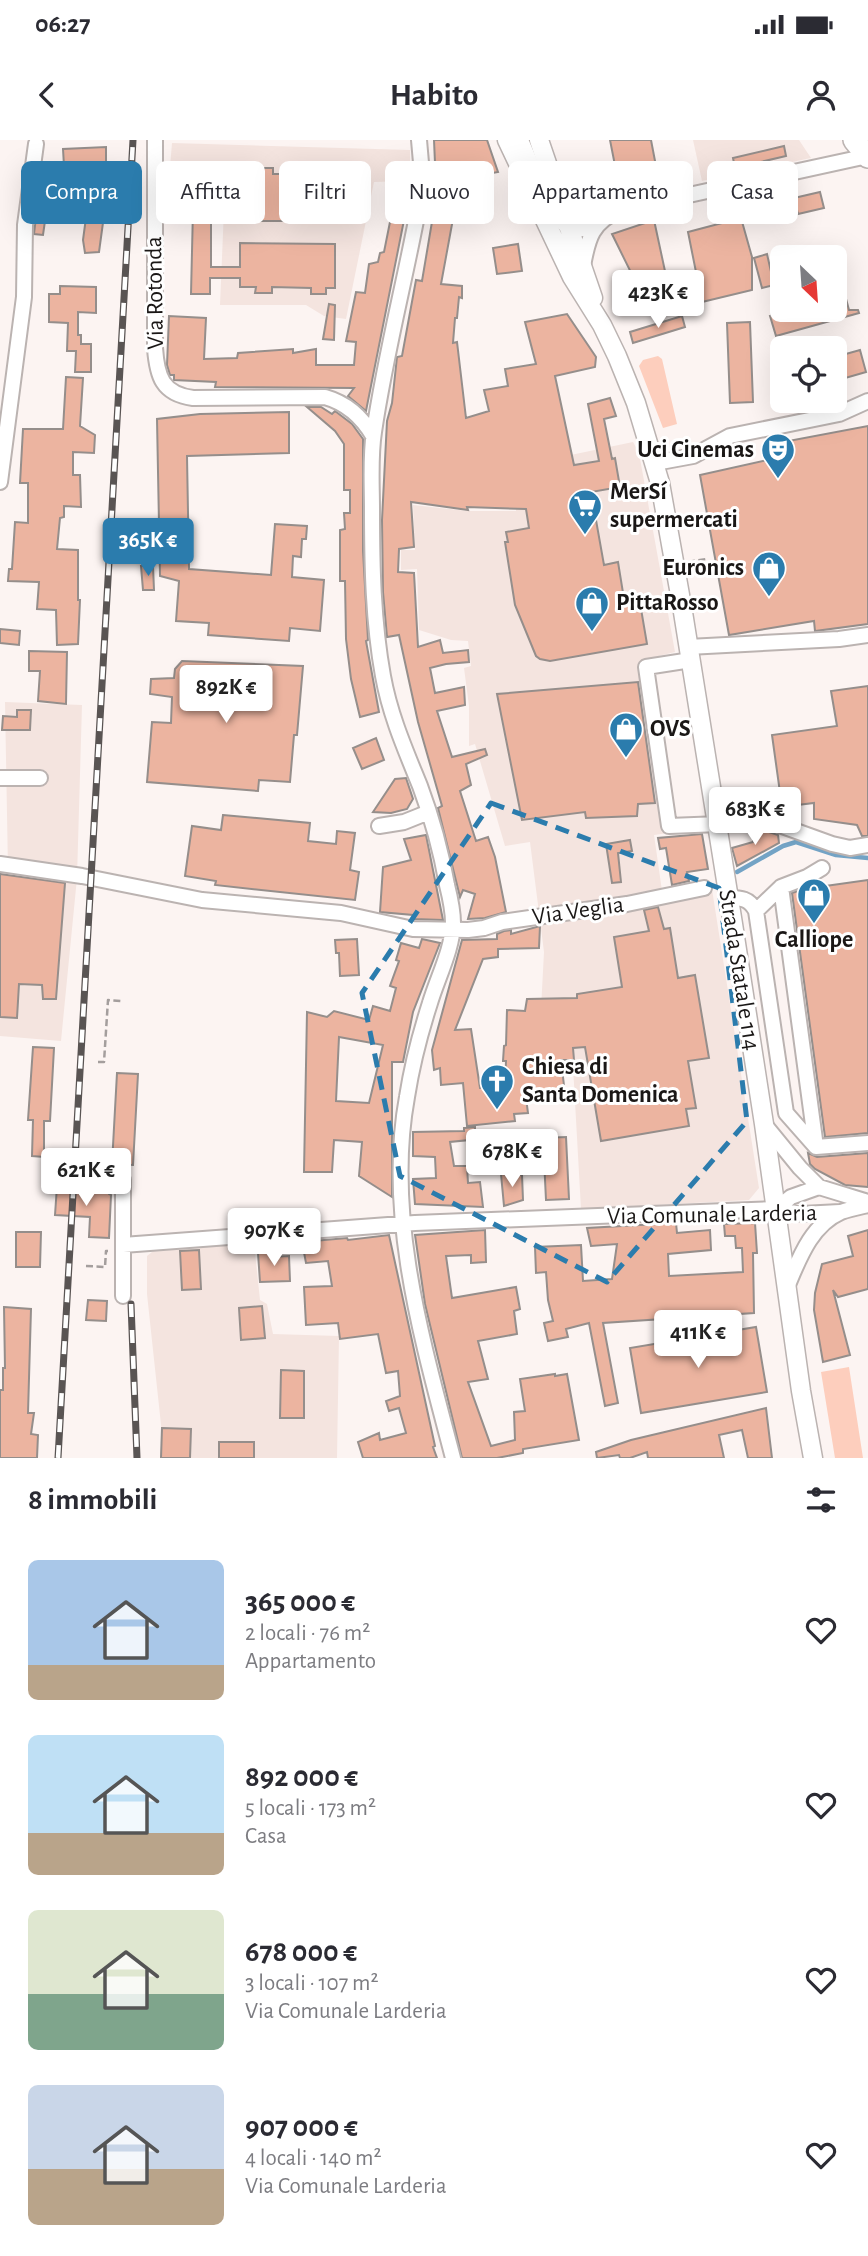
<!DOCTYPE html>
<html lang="it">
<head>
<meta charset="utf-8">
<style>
  :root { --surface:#fff; --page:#f2f2f3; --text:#2b2b33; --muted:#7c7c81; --accent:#2b7cad }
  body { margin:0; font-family:"Alegreya Sans",sans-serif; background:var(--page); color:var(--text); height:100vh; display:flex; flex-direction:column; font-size:26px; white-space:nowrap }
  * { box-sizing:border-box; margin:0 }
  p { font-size:23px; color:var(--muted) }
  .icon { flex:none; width:38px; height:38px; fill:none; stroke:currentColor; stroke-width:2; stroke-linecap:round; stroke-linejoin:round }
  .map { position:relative; height:1318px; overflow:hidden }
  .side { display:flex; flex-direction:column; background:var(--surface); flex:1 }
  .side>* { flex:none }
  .top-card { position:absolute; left:21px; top:21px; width:826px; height:63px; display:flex; gap:14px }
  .needle { width:46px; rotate:155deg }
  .tools { position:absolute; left:770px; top:105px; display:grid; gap:14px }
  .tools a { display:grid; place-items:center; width:77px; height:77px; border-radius:10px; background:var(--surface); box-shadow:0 7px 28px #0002; font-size:35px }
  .price { position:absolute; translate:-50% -60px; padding:0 16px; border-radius:7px; background:#fff; color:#222; font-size:23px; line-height:46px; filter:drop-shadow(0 2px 4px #0008) }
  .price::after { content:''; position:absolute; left:50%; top:42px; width:21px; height:16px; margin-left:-10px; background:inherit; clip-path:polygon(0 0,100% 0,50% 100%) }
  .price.selected { background:var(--accent); color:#fff }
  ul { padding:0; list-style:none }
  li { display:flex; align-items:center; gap:21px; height:175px; padding:0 28px }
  li span { display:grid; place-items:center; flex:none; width:196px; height:140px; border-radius:10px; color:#555 }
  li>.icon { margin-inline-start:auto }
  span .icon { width:84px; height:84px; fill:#fffc; stroke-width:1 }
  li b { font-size:30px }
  h2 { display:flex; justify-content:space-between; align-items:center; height:84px; padding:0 28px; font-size:30px }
  .tag { padding:0 24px; border-radius:10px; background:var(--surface); box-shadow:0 7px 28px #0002; font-size:24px; line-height:63px }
  .tag.selected { background:var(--accent); color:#fff }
  .status { display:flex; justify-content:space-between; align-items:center; height:49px; padding:0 35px; background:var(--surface); direction:ltr }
  .status svg { height:19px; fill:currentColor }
  header { display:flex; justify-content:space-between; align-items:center; height:91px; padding:0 28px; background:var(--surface); font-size:32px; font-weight:700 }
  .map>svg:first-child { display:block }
  .built { fill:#f4e4df }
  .green { fill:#fdcebd }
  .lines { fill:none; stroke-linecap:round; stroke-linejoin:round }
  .stream { stroke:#73a3c5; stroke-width:4.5 }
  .building { fill:#ecb4a0; stroke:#958e8b; stroke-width:2; fill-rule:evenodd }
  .minor-casing { stroke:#bbb3b1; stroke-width:18 }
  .major-casing { stroke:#bbb3b1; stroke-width:21 }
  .highway-casing { stroke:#bbb3b1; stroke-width:24 }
  .path { stroke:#a49e9d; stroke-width:2.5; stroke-dasharray:7 3.5; stroke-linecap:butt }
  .minor { stroke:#fff; stroke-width:14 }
  .major { stroke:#fff; stroke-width:18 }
  .highway { stroke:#fff; stroke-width:21 }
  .rail-casing { stroke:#595453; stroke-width:7 }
  .rail { stroke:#fff; stroke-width:4.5; stroke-dasharray:13; stroke-linecap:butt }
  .marked { fill:none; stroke:#2b7cad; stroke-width:5; stroke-dasharray:14 9; stroke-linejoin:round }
  .labels { text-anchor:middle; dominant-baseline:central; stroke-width:6; stroke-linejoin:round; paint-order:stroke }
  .street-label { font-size:24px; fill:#1a1716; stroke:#fff }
  .poi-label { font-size:24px; font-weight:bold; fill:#1a1716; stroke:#fff; text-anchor:start }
</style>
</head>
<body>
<div class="status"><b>06:27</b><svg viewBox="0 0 49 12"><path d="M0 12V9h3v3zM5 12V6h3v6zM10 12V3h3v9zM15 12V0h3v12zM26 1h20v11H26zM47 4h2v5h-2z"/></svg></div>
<header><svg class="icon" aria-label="back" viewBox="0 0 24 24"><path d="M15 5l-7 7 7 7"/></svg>Habito<svg class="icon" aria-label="person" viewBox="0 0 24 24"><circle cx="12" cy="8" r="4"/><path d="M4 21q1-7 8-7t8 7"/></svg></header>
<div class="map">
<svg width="868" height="1318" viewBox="0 0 868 1318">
  <rect width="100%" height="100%" fill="#fcf4f2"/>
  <path class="built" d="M693,0H799L811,18L702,41Z
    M172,3L410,10V41L374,42L346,179L324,176L306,165H220L226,22L170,27Z
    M633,302L639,313L675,512L643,520L668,693L654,695L662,751L711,743L759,1048L749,1060L581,1069L573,926H538L544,812L530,702L505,706L475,604L469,606V566L464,528L471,526L468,501L451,500L419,490L417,429L401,430V410H415L413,365L468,371H516L518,326Z
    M5,562L82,565L77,738L61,901L0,896V730H8Z
    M254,1103L260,1160L267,1164L273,1194L339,1196L337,1318H160L162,1294L147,1154V1116L157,1108Z"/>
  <path class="green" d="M658,216L662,219L677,284L663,288L639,226L643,220Z
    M849,1227L863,1318H835L821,1232Z"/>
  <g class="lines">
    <path class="stream" d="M737,732L783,706L796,702L836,715L868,718"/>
  </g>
  <path class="building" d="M434,0H487L498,32L431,44L435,23Z
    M610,0H651L660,47L621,56Z
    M784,6L786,16L735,28L733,18Z
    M106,7V24H111L99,112L85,113L83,100L92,33H67L66,25L64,26L63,9Z
    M194,27H212L211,42L241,43V35H257V28H273V34H312V28H327V35H335V81H241V53L212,52L211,84V127H240V103L335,104V148H326V154H311V148L272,147V153H255L256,147H240V138H210V154H191Z
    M820,52L824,68L798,74L794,58Z
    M395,57L408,60L366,271L348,256L354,248L215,247L216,242L174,240V235H170L167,225L169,176L206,178L204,219L237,218L238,213L293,209V213L316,209V225H354L356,202L346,201L356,152L365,153L369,124L378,122L380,113L384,112Z
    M38,61H53L59,75L46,74L43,95L34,94Z
    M435,64L455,68L441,144L462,146V158L459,157L457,178H455L453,203L457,202L466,278L489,271L484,250L508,246L505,229L536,224L525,182L567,174L596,217L595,227L555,236L574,325L599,321L588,264L610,258L616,276L604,279L612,319L615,318L620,347L591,352L604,425L618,422L624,459L639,457L647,504L550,521L540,519L536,516L515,465L505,402H508L506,392L529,388L526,369L467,367L468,370L411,362L414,407L399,409L398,432L414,433L418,507L440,500L443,513L468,510L469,522L446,524L430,528L435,553L464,547L465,565L437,571L452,617L485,609L487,615L466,624L471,645L460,651L476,701L488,697L495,717L506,772L485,778L468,779L475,754L463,750L460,757L438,668L442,666L418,582L399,495L387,497L383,452L382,380L387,281L392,263L397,217L402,216L416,140L422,141Z
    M741,78L752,117V150L702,162L688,92Z
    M654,80L671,159L649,169L612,94Z
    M518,104L522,131L497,134L493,108Z
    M767,114L774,145L762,148L754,118Z
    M60,146L96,147V173L78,172V195H81V204H91V232H75L76,211H67L68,183L49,182V154H60Z
    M845,155L849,170H858L859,173L776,196L770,176L793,170H835V158Z
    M329,164L335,165L334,200L323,199Z
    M682,176L685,187L633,203L630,192Z
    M750,182L753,262L730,263L727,183Z
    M860,210L866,232L835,241V217Z
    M66,237L83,238L80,286L95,295L94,313L73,312V335H80L81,367L64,366V377L60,378L57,409L78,410V460H80L78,504L57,505L56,470L37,469L39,442L8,441L9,429H12L15,382L28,383V343H20L23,289H63Z
    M307,267H321L332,274L335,271L352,284L363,299V411L368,500L366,501L379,572L360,577L351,539L346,499L345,441H340V390L345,389L344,373H350V350H344V304L335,291Z
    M289,272V313L187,316L189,429L271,435L275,384L307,386L306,399H302L301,417L293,416L292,437L324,440L320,491L290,488L289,501L208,495L209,483L176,481L179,441L160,436L157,279L200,274Z
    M868,286V484L815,491L814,481L729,495L700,335L785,316L783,302Z
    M141,426H153L154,450H143Z
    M0,489L20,491L19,505L0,503Z
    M29,511L67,512L66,564L38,561L40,531H29Z
    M182,521L303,526L297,595H294L290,642L259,640L258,651L147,642L152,582L171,583L172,557L150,554L151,539L174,538L175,529Z
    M638,542L655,663L638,664L637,676L586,678L585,672L522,680L497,554Z
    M868,546V696H862L857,685L814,679V663L782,667L772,595L837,586L831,551Z
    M17,570H31L30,590H2L3,576L17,577Z
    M376,598L384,620L362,629L353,608Z
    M406,638L413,659L407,669L391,673L373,672L395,639Z
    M223,675L310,683L308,701L336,704L337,691L355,693L350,730L359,732L355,760L215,745L216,741L185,736L192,686L221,690Z
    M753,692H769L778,695L779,703L737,726L732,708L753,702Z
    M702,694L708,729L687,732L689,741L672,745L666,708L660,709L658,698Z
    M426,695L443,780L414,779L413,775L380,772L383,727L411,720L404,699Z
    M630,700L632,711L618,713L621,742L612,743L606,704Z
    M0,734L65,743L56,859H43L42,845L19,844L17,878L0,877Z
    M868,740V993L825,997L792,753L804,749Z
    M658,767L664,789L670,788L678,838L695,835L709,918L688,921L696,968L686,969L689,986L601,1001L585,907L573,908L574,920H561L565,954L526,958L528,973L514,974L515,981L467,986L463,943L441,945L440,928L434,930L432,910L462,800L497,799V794L504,791L511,790V794L540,786L539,808L498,809V817L483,819L455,890L471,889L480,948L505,945L506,921H503L504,906L506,905L507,870L525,871L527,859L577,858V854L622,847L614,797L649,791L644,770Z
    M357,799L359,835L340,836L339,813H336L335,800Z
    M422,799L440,803L413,872L403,922H392V1057L359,1036L362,1002L334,1000L332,1032H304L307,872L327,877L334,871L369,880L373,866L390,871L396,848L390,846L399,821L396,820L401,803L419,808ZM339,897L383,905L369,963L336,961Z
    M33,907L54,908L50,981H44V1017L32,1016L33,980H28Z
    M117,933L138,934L133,1025L112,1024Z
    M475,987V991H478L479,999L450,1002L454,1026H467L468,1043L480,1042L483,1067L415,1064L413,1039L436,1038L435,1017L413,1016V992L464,991V988Z
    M566,997L569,1059L546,1060L543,998Z
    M808,1013L817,1017L868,1013V1047L845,1045L815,1029L810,1024Z
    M501,1034L522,1035L523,1060L504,1066Z
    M57,1046L109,1050V1054L111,1055L109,1098L89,1097L90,1077L55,1075Z
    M676,1083L677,1093L710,1090L711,1110L668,1114L669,1136L743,1132L742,1108H736L735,1096H725L724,1084L755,1083L757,1113H753L754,1173L603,1183L618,1263L605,1266L589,1183L566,1189L568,1197L548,1201L544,1183L553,1181L548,1160L546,1132L536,1133L535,1107L581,1105L583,1141L612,1139L617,1104L591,1106L587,1088Z
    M485,1090L486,1122L471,1123V1115L446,1116L452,1158L516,1147L520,1169L514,1171L517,1194L478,1201L488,1239L468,1242L491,1306L515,1300L514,1272L525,1271L520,1239L555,1234V1236L567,1234L579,1300L523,1309V1313L497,1318H462L425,1164L415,1095Z
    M868,1090V1149L838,1157L833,1150L850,1215L823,1222L814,1170L815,1153L822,1124L853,1116L848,1096Z
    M16,1092H41L40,1127H16Z
    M389,1095L435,1306L433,1307L437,1318H363L358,1302L379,1293L380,1300L406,1293L399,1268L389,1271L386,1261L400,1256L398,1231L386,1233L378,1194L340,1199L338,1183L306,1185L304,1147L332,1146L328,1121L306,1123L302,1102L347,1098L348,1100Z
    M199,1110L201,1149L182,1150L180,1111Z
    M258,1113H271V1117L289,1116L290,1141L260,1142Z
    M88,1160L107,1161L106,1181L86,1180Z
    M262,1166L265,1198L241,1200L239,1168Z
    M4,1167L31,1169L28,1273H34L31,1294L38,1295L37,1318H0V1250H3V1228H5Z
    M756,1187L767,1252L641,1273L630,1208Z
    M281,1230L304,1231V1278H280Z
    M766,1268L772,1318H748L742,1290L719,1295L724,1318H648L647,1312L630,1318H620L619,1315L597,1318L596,1312L631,1300Z
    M162,1288L191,1289L190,1318H161Z
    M219,1302H254V1318H219Z"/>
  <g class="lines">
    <g class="minor-casing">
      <path id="minor" d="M155,0V208C157,236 162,254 193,258L325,257C346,263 362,277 373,296
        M419,0L422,34L419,65C405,141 385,216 374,292C370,317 372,344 372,369C372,425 373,481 383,536C390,575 405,609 420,646C432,678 441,711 447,745C450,757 453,770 453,783C453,808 437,839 430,863C420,894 412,925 407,957C385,1076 423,1203 453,1318
        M521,0C530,20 551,78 569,88C578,93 592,86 601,82
        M558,56L577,67L615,71
        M583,126C588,98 592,82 620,70L863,17
        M655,323L693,316L730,296L839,274L868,261
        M0,342L24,157L25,85L36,4
        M688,507L839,499L868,495
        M691,520L646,527L669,686L771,682L832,704L850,708L868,705
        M0,638H40
        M379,686L404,682L429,672
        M0,724L82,736L202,760L341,773L413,789L468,790L484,788L502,782L627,764L704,748
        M728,758C741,758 749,758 756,771L786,973L816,1007L868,1003
        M756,771L781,747
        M764,984L800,1028L819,1047L868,1062
        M816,1007L781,747L807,737L822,728
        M123,1040V1156
        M776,1069L791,1057L819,1047
        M123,1105L415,1083L776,1069L802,1074L840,1072
        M787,1147C799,1119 811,1085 841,1072C849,1069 859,1067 868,1065"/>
    </g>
    <g class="major-casing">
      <path id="major" d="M507,0L572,137L602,185L617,216L636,263L660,343L682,466L733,784L764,984L801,1251L813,1318
        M539,0L593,158"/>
    </g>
    <g class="highway-casing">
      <path id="highway" d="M854,0L868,17"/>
    </g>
    <path class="path" d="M688,422L706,419
      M98,922H104L108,860L122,861
      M86,1126L105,1127L106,1111H108"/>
    <use href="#minor" class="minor"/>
    <use href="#major" class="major"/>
    <use href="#highway" class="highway"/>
    <g class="rail-casing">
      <path id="rail" d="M131,1164L137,1318
        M58,1318L133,0"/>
    </g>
    <use href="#rail" class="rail"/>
  </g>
  <path class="marked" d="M491,663L719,748L747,981L607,1142L400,1036L362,853Z"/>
  <defs>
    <g id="theatre-pin" transform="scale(1.75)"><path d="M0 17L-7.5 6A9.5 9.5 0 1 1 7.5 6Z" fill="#2b7cad" stroke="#fff"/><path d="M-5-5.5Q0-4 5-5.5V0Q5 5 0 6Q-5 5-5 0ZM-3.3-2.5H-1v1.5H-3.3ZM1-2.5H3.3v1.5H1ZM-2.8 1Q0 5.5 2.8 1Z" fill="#fff"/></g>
    <g id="supermarket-pin" transform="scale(1.75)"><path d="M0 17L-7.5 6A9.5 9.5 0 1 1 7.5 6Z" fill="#2b7cad" stroke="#fff"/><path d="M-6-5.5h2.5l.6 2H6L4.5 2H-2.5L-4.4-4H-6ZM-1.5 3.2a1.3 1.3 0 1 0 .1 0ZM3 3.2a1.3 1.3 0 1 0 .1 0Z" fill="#fff"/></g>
    <g id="shop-pin" transform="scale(1.75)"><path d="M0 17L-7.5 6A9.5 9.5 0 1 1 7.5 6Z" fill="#2b7cad" stroke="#fff"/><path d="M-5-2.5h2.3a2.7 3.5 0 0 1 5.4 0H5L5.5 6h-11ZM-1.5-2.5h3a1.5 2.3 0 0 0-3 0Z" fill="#fff"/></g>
    <g id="church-pin" transform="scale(1.75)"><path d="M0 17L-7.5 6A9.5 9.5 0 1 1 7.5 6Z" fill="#2b7cad" stroke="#fff"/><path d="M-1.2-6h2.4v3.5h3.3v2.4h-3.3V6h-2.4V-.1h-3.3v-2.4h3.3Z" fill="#fff"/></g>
  </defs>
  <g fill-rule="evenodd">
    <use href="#theatre-pin" x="778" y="310"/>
    <use href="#supermarket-pin" x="585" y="366"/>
    <use href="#shop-pin" x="769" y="428"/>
    <use href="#shop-pin" x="592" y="463"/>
    <use href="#shop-pin" x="626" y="589"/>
    <use href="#shop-pin" x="814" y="755"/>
    <use href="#church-pin" x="497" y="941"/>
  </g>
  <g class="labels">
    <g class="street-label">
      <text transform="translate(155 153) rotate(-91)">Via Rotonda</text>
      <text transform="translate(578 771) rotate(-8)">Via Veglia</text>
      <text transform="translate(739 830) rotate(81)">Strada Statale 114</text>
      <text transform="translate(712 1075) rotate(-1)">Via Comunale Larderia</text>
    </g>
    <g class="poi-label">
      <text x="754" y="310" text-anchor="end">Uci Cinemas</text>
      <text x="610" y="352">MerSí<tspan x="610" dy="28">supermercati</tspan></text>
      <text x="744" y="428" text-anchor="end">Euronics</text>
      <text x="616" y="463">PittaRosso</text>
      <text x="650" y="589">OVS</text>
      <text x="814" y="800" text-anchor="middle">Calliope</text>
      <text x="522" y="927">Chiesa di<tspan x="522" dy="28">Santa Domenica</tspan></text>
    </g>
  </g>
</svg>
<div class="tools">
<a><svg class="needle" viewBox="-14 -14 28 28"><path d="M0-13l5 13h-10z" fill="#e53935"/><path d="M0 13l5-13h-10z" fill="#7c7c81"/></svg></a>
<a><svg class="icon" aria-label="locate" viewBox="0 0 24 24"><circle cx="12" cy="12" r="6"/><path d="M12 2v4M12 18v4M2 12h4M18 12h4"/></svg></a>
</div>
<b class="price" style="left:658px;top:190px">423K €</b>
<b class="price selected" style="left:148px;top:438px">365K €</b>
<b class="price" style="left:226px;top:585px">892K €</b>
<b class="price" style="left:755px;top:707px">683K €</b>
<b class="price" style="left:512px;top:1049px">678K €</b>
<b class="price" style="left:86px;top:1068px">621K €</b>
<b class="price" style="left:274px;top:1128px">907K €</b>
<b class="price" style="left:698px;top:1230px">411K €</b>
<div class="top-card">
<a class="tag selected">Compra</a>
<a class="tag">Affitta</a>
<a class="tag">Filtri</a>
<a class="tag">Nuovo</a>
<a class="tag">Appartamento</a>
<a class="tag">Casa</a>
</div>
</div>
<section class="side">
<h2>8 immobili<svg class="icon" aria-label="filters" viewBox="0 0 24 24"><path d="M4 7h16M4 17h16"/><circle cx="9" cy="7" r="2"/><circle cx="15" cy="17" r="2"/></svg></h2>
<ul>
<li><span style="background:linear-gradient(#a9c7e8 75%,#b9a48a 0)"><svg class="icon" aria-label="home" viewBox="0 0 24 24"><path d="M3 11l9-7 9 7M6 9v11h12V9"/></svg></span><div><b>365 000 €</b><p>2 locali · 76 m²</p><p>Appartamento</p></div><svg class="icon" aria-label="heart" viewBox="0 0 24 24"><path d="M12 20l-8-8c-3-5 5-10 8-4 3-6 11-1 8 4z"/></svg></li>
<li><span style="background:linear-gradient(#bfe0f5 70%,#b9a48a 0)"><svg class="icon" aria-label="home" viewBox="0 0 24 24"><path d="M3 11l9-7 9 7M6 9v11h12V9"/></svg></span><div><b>892 000 €</b><p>5 locali · 173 m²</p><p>Casa</p></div><svg class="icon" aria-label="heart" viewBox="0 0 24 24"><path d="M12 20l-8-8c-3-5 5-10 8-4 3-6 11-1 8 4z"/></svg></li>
<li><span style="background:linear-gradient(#dfe7d0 60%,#7fa58c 0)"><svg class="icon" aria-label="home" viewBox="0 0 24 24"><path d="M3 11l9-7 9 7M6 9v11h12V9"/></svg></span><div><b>678 000 €</b><p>3 locali · 107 m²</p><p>Via Comunale Larderia</p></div><svg class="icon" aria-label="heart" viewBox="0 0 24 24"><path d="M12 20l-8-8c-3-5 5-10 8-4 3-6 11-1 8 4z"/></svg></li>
<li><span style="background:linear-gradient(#c9d6e8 60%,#b9a48a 0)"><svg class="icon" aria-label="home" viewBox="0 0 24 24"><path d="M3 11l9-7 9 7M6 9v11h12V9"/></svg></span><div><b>907 000 €</b><p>4 locali · 140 m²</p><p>Via Comunale Larderia</p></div><svg class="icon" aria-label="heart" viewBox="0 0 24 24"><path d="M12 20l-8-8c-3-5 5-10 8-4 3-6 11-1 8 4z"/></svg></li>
</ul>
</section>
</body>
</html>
